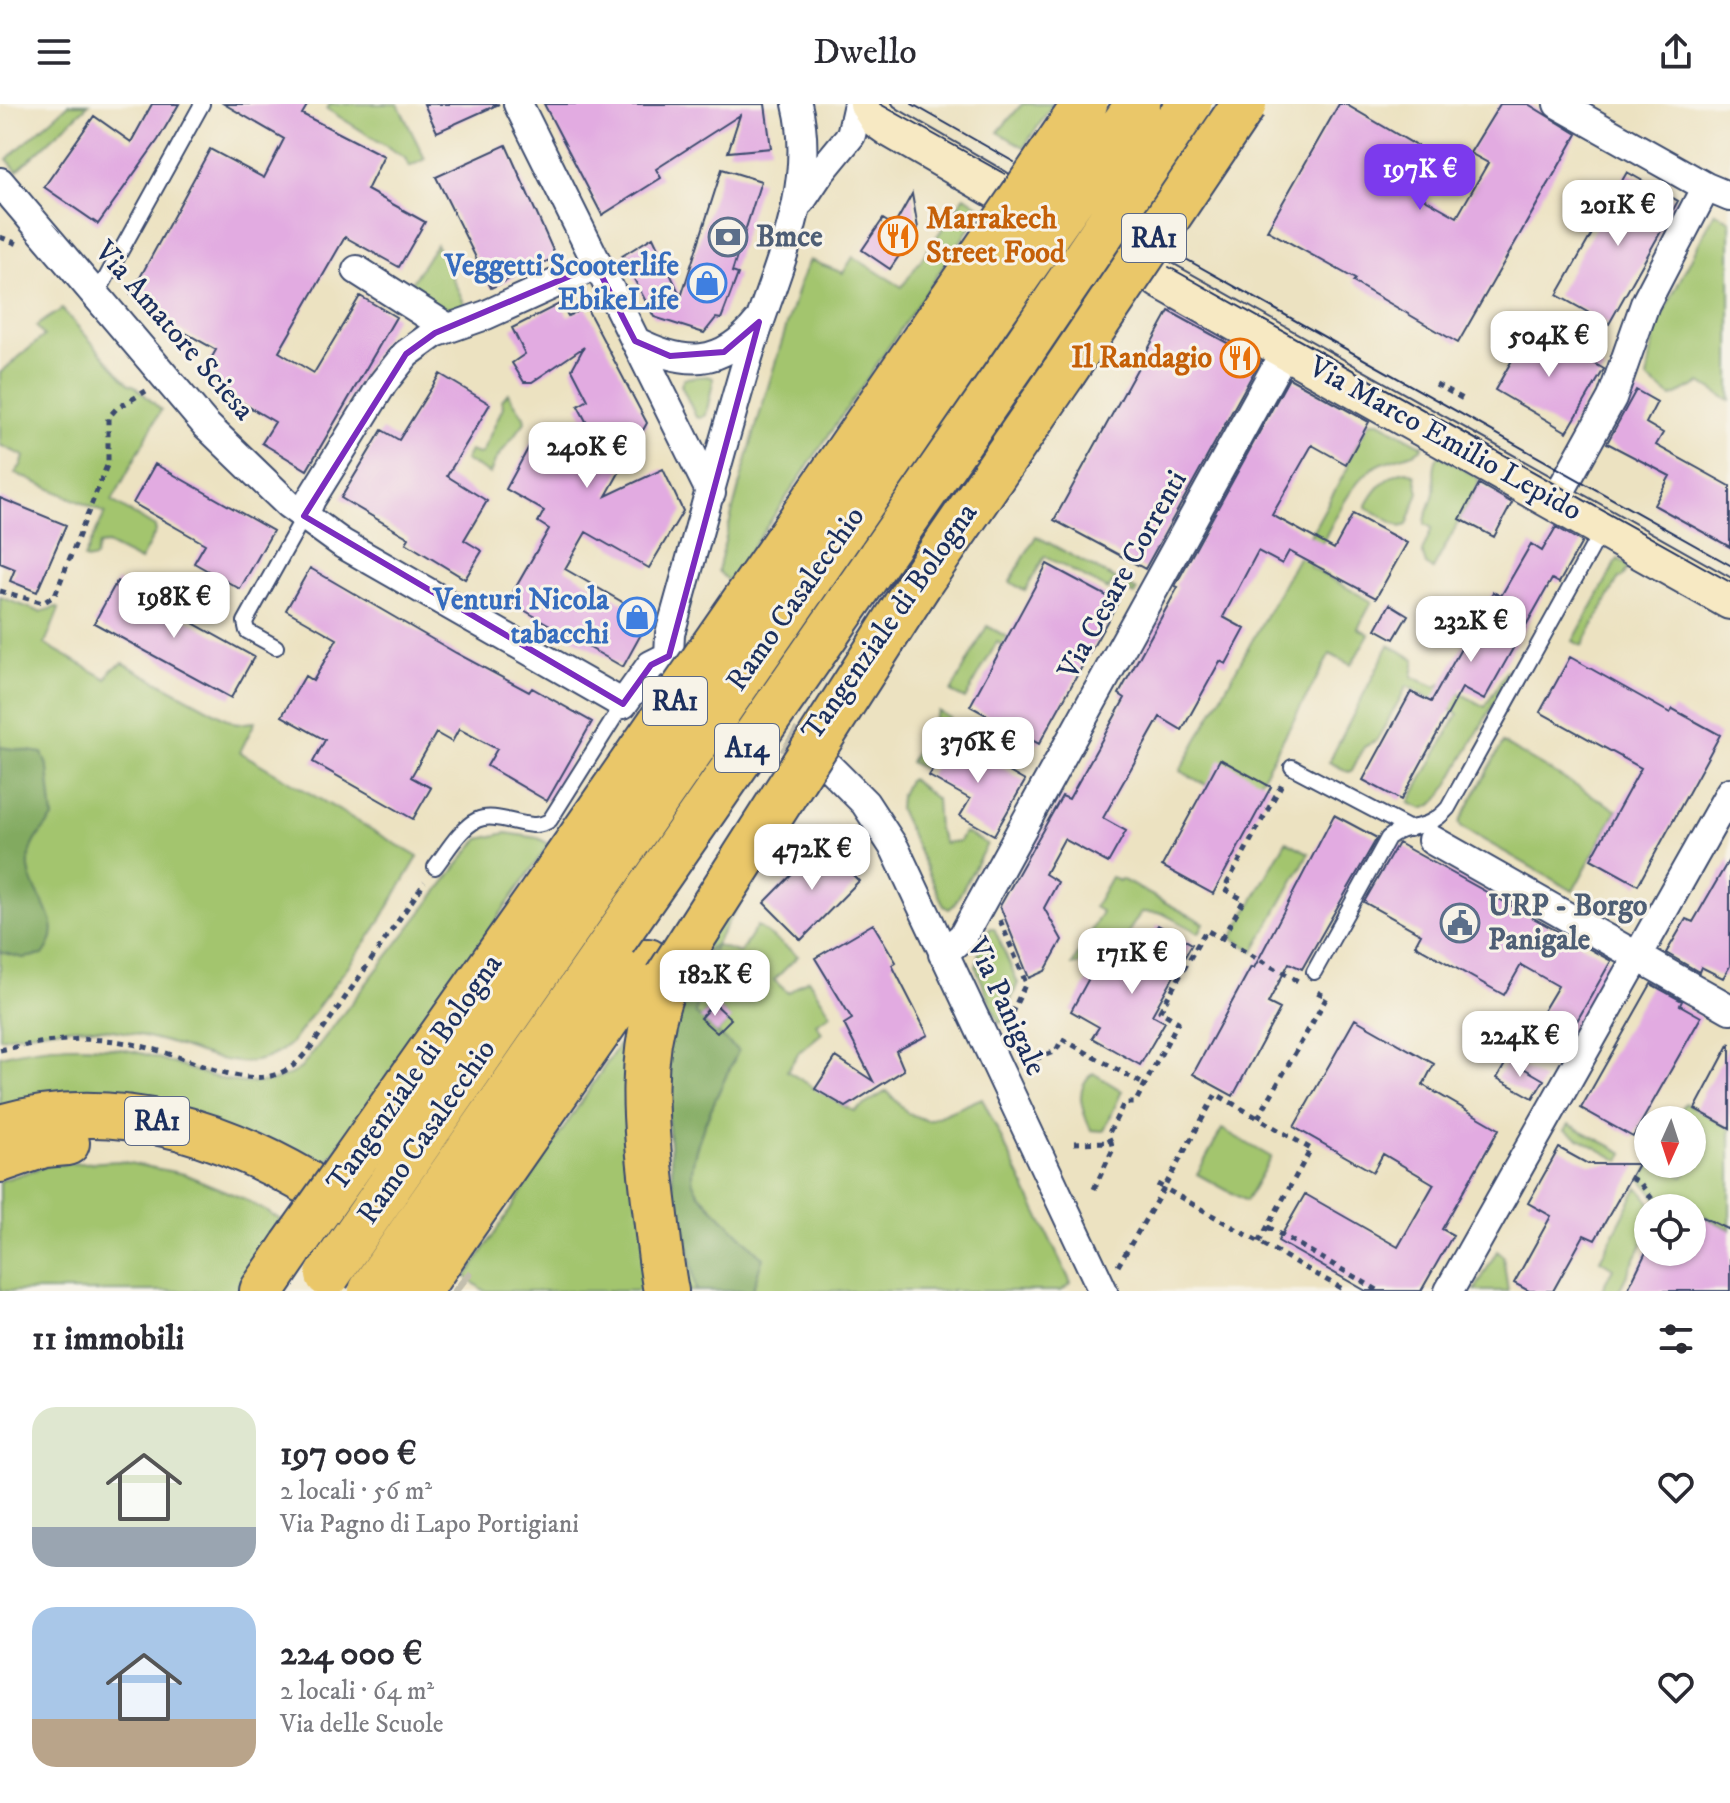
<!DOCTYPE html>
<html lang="it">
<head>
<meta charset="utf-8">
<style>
  :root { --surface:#fff; --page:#f7f7f7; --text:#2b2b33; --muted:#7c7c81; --accent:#7c3aed }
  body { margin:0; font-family:"IM FELL DW Pica",serif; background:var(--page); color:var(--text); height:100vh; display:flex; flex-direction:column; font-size:30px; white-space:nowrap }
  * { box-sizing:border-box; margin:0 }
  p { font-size:26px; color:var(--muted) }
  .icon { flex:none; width:44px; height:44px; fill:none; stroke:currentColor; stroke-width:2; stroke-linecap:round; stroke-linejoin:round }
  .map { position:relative; height:1187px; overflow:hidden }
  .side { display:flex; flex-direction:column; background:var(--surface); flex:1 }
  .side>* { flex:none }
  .needle { width:52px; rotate:183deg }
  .controls { position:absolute; left:1634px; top:1002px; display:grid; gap:16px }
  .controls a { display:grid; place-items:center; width:72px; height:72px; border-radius:50%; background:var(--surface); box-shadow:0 2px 6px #0004; font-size:40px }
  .price { position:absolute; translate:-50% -68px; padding:0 18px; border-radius:16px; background:#fff; color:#222; font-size:26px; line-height:52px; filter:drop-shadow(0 2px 4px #0008) }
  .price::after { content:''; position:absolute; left:50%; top:48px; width:24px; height:18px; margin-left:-12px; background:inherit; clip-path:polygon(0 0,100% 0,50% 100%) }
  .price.active { background:var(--accent); color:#fff }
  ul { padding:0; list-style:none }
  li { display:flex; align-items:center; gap:24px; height:200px; padding:0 32px }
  li span { display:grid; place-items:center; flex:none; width:224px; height:160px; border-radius:24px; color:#555 }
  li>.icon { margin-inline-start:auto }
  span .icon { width:96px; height:96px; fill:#fffc; stroke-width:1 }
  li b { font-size:34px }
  h2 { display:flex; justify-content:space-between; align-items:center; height:96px; padding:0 32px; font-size:34px }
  header { display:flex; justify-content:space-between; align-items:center; height:104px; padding:0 32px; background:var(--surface); font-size:36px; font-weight:600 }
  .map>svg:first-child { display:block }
  .green { fill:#a3c56e; stroke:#5f7a66; stroke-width:2 }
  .forest { fill:#82aa61; stroke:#4e6c60; stroke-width:2 }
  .building { fill:#e2abe1 }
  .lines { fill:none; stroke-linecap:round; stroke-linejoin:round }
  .street-tunnel { stroke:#c2bead; stroke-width:28; stroke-dasharray:28 14; stroke-linecap:butt }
  .highway-tunnel { stroke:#c2bead; stroke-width:44; stroke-dasharray:44 22; stroke-linecap:butt }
  .lane-casing { stroke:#3a4a6d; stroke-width:18 }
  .street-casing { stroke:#3a4a6d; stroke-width:32 }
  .secondary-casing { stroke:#3a4a6d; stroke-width:42 }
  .highway-casing { stroke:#3a4a6d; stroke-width:48 }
  .path { stroke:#3a4a6d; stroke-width:5; stroke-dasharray:6 6; stroke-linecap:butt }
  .lane { stroke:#fff; stroke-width:14 }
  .street { stroke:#fff; stroke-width:28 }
  .secondary { stroke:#f7e9c3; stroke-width:38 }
  .highway { stroke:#eac769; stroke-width:44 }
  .tram { stroke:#1b2f5e; stroke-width:2 }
  .highway-bridge-casing { stroke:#3a4a6d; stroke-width:48; stroke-linecap:butt }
  .highway-bridge { stroke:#eac769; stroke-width:44 }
  .marked { fill:none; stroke:#7b2cbf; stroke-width:6; stroke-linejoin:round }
  .labels { text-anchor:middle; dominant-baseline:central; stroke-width:6; stroke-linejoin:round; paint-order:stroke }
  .shield { fill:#f7f3e8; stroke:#5d6a87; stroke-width:2 }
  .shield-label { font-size:28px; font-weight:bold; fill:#1b2f5e }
  .food-label { font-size:30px; font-weight:bold; fill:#c56008; stroke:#f7f3e8; text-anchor:start }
  .service-label { font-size:30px; font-weight:bold; fill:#4e5e75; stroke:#f7f3e8; text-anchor:start }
  .shop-label { font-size:30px; font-weight:bold; fill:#366cbe; stroke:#f7f3e8; text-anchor:end }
  .street-label { font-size:30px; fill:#1b2f5e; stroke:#f7f3e8 }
</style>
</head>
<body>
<header><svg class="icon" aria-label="menu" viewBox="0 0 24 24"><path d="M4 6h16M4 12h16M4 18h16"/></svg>Dwello<svg class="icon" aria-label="share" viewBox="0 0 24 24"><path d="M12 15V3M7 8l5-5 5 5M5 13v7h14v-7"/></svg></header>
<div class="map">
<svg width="1730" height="1187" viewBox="0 0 1730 1187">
  <rect width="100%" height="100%" fill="#f7f3e8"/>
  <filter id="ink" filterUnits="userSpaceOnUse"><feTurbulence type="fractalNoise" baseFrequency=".0125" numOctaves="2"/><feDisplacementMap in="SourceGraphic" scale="16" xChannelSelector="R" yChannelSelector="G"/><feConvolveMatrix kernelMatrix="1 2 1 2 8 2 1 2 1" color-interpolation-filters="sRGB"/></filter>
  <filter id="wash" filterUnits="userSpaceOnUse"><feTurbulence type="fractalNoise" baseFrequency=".006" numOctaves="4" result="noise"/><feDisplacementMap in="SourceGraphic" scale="32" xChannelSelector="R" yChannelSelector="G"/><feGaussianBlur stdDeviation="1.8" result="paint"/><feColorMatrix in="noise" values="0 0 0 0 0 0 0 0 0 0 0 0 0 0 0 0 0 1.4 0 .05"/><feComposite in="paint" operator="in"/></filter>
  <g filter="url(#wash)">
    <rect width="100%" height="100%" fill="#ece2c1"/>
    <path class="green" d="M69,0H89L17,67L7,55Z
      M330,0H398L425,55L409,63L405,54L327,5Z
      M1022,0H1053L1024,43L998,28Z
      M965,92L983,104L729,478L718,467C740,369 771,274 800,178L810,156L843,169L853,153L902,183Z
      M1715,108L1730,117V297L1701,279L1672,293L1647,275L1655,225Z
      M436,140L469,209L456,212L408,184Z
      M62,205L129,280L135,282L161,306L112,397L155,423L156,427L140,457L107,440L99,441L95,454L86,456L84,454L105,409L15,369L22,360L24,352L0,341V269L44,232L36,222Z
      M707,272L713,274V278L706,311L701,314L696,313L681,281L684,274Z
      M508,289L524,313L525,318L495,357L490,370L465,356L470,347L478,350L482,349L503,303L502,296Z
      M1369,318H1379L1423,342C1417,352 1386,354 1373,364C1346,383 1326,434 1310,463L1372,498L1358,524L1369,530L1351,561L1330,550L1260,677L1206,681L1180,667L1348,363L1346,360Z
      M1439,351L1478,374L1479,380L1433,465L1426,461L1422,448L1432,424L1425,420C1425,409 1432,400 1434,389C1436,376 1431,362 1439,351Z
      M1407,367L1415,371L1419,388L1407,421L1401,423L1366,403C1374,387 1388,369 1407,367Z
      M1036,432L1137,487L1135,491L1112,479L1108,486L1045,452L1025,487L1010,478Z
      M1618,455L1626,460L1628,464L1622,474H1619L1582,542L1573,537Z
      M0,493L40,508L57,503L59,505L45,540L107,575L111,566L123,559L236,620L255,618L240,648L418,753L374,827L292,938C249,978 206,948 159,936C141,931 122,927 104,925C70,920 34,928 0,934Z
      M987,522L1075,570L1070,578L997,538L965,595L951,588Z
      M1389,541L1415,555L1412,573L1436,583L1442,579L1485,603L1507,566L1511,569L1443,690L1432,701L1423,705L1409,699L1458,610L1407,582L1377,636L1364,643L1352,666L1349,668L1329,658Z
      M938,607L950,614L922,664L910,658Z
      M1503,639L1617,706L1573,787L1461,723L1459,719Z
      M911,675L936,695L938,725L944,739L959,737L964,728L987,740L954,801L949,805L944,802L899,705L900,693L908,676Z
      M813,683L817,687L729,816L715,841L740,849L757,822L798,852L774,876L788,889L808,875L831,910L816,919L822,929L799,948L787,967L846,1003L854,1007L887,987L907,1009L928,1017L982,994L1071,1179L1061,1187H752L762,1154L699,1090C698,1089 693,1080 693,1079C685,1050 725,976 738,947L717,929L730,915L714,900L700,914L694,909L714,842L694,865L692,883L663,953L660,1017L664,1058L675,1106L687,1133L696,1187H680C668,1111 644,1002 662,926C672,889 695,855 715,823C746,775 779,729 813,683Z
      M506,729L538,734L549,740L319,1070L0,1004V952C42,941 93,938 136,948C190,960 248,1001 301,964L472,743L480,735Z
      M1286,737L1309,749L1254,847L1232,834Z
      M1111,773L1119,777L1121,775L1204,819L1199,829L1162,809L1141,808L1119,843H1090L1078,861H1072L1102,808L1094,803Z
      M990,824H994L1018,879L1002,918L999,919L976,864L979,848Z
      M624,933L628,934L651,1187H484L466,1173Z
      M1093,969L1122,987L1104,1027L1091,1026C1082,1007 1073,984 1093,969Z
      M1685,999L1730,1024V1126L1667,1092L1662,1100L1660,1099L1642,1076L1650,1060H1660L1683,1073L1694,1055L1692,1016H1675Z
      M1569,1020L1624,1049L1620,1057L1565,1026Z
      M1222,1025L1271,1053L1246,1097L1197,1070Z
      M119,1057L184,1070L242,1094L285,1118L236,1187H0V1077L49,1061Z
      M1638,1083L1654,1104H1648V1128L1619,1187H1601L1613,1164L1600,1156Z
      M1497,1147L1503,1152L1508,1187H1478L1475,1186Z"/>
    <path class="forest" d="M0,643L42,649L48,664L53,714C41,728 27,744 29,764C33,797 70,817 43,851L23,854L0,848Z
      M715,841L695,909L738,947C725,976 685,1050 693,1079C693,1080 699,1089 699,1090L763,1154L752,1187H696L687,1133L675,1106L663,953L692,883L694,865L708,845Z"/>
    <g id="blocks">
      <path class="building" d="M152,0H179L158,36L98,120L44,83L94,12L131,38Z
        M224,0H308L302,10L384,52L367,86L425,118L399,163L345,133L279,248L314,269L360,192L396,213L307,366L262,339L275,318L227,290L229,286L215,278L218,274L204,267L216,246L155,212L159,205L131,190L210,45L264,74L284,35Z
        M424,0H499L437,28Z
        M544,0H765L771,44L728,48L740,11L656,65L661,74L602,111Z
        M1339,0H1345L1422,45L1402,82L1457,113L1488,59L1470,49L1500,0H1528L1577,30L1458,239L1353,178L1355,175L1267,126Z
        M506,41L556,153L491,184L436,73Z
        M722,65L761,77L732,168L738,170L721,215L716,214L704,229L654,213L622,152L653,133L681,193Z
        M1627,68L1678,97L1609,220L1557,191Z
        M912,90L918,124L890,165L862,146L883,115L894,122Z
        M561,199L568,212L586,203L647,319L606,392L663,365L683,407L649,464L586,428L565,465L650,514L623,563L508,497L549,425L538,418L544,407L506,385L537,328L570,348L564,339L611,365L578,302L588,296L572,265L584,243L532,278H524L512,259L525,250L512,224Z
        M1169,207L1260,257L1145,465L1054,416Z
        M1531,223L1604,265L1567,328L1495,286Z
        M440,270L490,300L447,372L487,397L464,436L482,447L465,475L406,439L409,434L341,394L382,326L399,336Z
        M1289,274L1369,318L1346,360L1312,341L1272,411L1334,445L1353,410L1407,439L1376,494L1289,447L1282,460L1258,447L1223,513L1245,525L1226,560L1220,557L1182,626L1160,613L1103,714L1126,727L1108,759L1064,735L1045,770L1058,778L1044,804L1062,836L1045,867L1029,874L1000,802L1062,692L1069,695L1125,594L1119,590L1178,483L1175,482Z
        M1636,286L1657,298L1646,319L1663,329L1656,341L1730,382V443L1654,401L1670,372L1607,339Z
        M155,360L273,427L240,485L194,459L205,440L133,399Z
        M1479,380L1512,399L1494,433L1460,415Z
        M0,394L66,421L37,488L10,477L15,465L0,459Z
        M1556,423L1582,438L1559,479L1552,475L1484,596L1462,584L1401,696L1363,676L1411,588L1431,598L1493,488L1501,492L1531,440L1542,447Z
        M1047,460L1118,498L1039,640L970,602Z
        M310,464L456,549L529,588L532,584L592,618L547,697L487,662L497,645L459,625L452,638L436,629L411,673L431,684L413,715L313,658L325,636L282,612L305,572L313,577L337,535L286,506Z
        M117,477L254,553L231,594L94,519Z
        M1390,500L1408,511L1394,535L1376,525Z
        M1570,553L1670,609L1673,605L1720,631L1638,781L1591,755L1641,664L1540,608Z
        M951,635L1025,677L994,731L960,712L970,695L929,672Z
        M1220,655L1271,683L1213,790L1162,762Z
        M1334,711L1377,734L1302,865L1289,859L1268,899L1280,905L1233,992L1193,970L1251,863L1254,864Z
        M1398,739L1611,857L1569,931L1539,914L1558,882L1521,861L1504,891L1415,841L1421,830L1364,798Z
        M822,740L859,777L801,836L764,799Z
        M1730,754V862L1723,874L1701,863L1699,868L1666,849L1686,815L1693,818Z
        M873,820L896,858L892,861L928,931L896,947L904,966L846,1003L815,985L836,953L873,977L844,920L852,915L815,854Z
        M1158,821L1192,840L1152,911L1165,918L1140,961L1092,934L1099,923L1071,907L1100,854L1130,870Z
        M1651,880L1682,897L1680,901L1701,913L1633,1033L1581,1004Z
        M714,899L731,915L717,929L700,914Z
        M1355,915L1434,960L1423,981L1499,1025L1442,1125L1453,1131L1421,1187H1366L1278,1137L1305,1090L1398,1143L1434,1080L1383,1050L1373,1068L1294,1023Z
        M1730,939V1024L1695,1005Z
        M1508,955L1544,976L1533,994L1497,974Z
        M1559,1044L1588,1060H1638L1595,1136L1584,1131L1553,1187H1529L1514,1179L1551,1112L1528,1099Z
        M1692,1108L1730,1126V1187H1627L1646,1148H1692Z"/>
    </g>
  </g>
  <g filter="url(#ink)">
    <use href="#blocks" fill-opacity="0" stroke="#3a4a6d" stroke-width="2"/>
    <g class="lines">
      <path class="street-tunnel" d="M752,612L825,659"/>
      <path class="highway-tunnel" d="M403,1141L460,1187"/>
      <g class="lane-casing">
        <path id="lane" d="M97,190L202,0
          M276,543L247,527L245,518L304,412
          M1292,663L1410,725
          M435,763C446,749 460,724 477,716C499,706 531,731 550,716L623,600
          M1314,868L1388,734C1407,718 1425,730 1448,704L1603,424"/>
      </g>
      <g class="street-casing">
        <path id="street" d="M518,0L711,389
          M1558,0L1706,83L1730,93
          M0,78L206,321L288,400L343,440L623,600L651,561L669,552
          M801,97L819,70L851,31L858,0
          M357,166L448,224
          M635,237C684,262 721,264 758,218
          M1555,397L1612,294L1645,200L1706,83
          M304,412L311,395L383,279L406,250L435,229L486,211L596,161
          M672,561L669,552L670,530C695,440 720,349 746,260C770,177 819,87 797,0
          M828,662L865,699L895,745L1103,1187
          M1432,736L1730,905
          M943,850L963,832L969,821L1286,245
          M1449,1187L1730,688"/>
      </g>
      <g class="secondary-casing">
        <path id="secondary" d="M869,0L879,16L889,23L996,85
          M1160,175L1730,496"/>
      </g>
      <g class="highway-casing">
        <path id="highway" d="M808,405L952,195
          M842,428L986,218
          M880,453L1025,243
          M919,480L1064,268
          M0,1023C106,992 211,1023 305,1077
          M0,1056L44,1041L67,1039
          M353,1057L542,789
          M388,1084L577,811
          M423,1111L614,836
          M454,1135L648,857
          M262,1187L292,1143
          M666,1187C660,1157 658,1126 654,1096C645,1020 636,945 667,874"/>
      </g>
      <path class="path" d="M0,133L18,140
        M1436,280L1465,296
        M0,487L43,499L55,491L108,359V314L116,305L146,287
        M1000,816L1026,879L1006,921
        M1222,834L1244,796L1224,785L1282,680
        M0,946C34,939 70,933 105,936C130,938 155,945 178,953C211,964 258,987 291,963C298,959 303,951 309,946L425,778
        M1035,955L1056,947L1062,935L1145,981
        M1074,1039L1111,1038L1108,1031L1124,999H1135L1178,918L1160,907L1206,826L1298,877
        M1631,1074L1640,1079L1659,1104
        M1157,1080L1164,1084L1216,990L1258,1014
        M1094,1085L1113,1045L1111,1038
        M1268,1123L1379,1187
        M1259,1138L1311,1045L1258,1014L1327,893L1317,888
        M1118,1162L1164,1084L1346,1187"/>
      <use href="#lane" class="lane"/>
      <use href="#street" class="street"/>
      <use href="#secondary" class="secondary"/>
      <use href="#highway" class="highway"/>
      <path class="tram" d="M880,0L1005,70
        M912,0L1014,58
        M1177,150L1730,461
        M1169,163L1730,478"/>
      <g class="highway-bridge-casing">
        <path id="highway-bridge" d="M952,195L1085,0
          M986,218L1138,0
          M1025,243L1189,0
          M1064,268L1244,0
          M542,789L808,405
          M577,811L842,428
          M614,836L880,453
          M667,874L919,480
          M292,1143L353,1057
          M328,1171L388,1084
          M371,1187L423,1111
          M419,1187L454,1135"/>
      </g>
      <use href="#highway-bridge" class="highway-bridge"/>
    </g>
  </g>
  <path class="marked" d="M596,161L635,237L670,252L724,248L759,218L669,552L651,561L623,600L304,412L406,250L435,229Z"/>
  <defs>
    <g id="restaurant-ring" transform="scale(2)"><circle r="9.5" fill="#f7f3e8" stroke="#e8710a" stroke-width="1.5"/><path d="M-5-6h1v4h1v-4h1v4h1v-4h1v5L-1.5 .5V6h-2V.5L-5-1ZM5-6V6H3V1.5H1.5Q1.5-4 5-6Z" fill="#e8710a"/></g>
    <g id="bank-ring" transform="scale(2)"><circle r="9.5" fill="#f7f3e8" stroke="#5c6f8a" stroke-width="1.5"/><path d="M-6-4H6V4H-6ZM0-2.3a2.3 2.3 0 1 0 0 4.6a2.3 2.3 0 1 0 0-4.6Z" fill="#5c6f8a"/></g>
    <g id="shop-ring" transform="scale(2)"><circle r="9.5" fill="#f7f3e8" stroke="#3f7fe0" stroke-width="1.5"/><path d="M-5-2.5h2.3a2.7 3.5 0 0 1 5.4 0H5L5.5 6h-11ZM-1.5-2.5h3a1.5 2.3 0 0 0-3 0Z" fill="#3f7fe0"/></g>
    <g id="civic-ring" transform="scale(2)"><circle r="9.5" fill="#f7f3e8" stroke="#5c6f8a" stroke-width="1.5"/><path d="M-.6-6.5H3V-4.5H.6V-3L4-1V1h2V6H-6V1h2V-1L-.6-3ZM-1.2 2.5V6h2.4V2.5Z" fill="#5c6f8a"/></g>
  </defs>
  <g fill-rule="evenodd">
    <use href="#restaurant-ring" x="898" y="132"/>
    <use href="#bank-ring" x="728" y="133"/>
    <use href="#shop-ring" x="707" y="179"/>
    <use href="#restaurant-ring" x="1240" y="254"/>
    <use href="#shop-ring" x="637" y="513"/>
    <use href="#civic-ring" x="1460" y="819"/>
  </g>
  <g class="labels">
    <g class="shield">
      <rect x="1122" y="110" width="64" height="48" rx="6"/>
      <rect x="643" y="573" width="64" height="48" rx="6"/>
      <rect x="715" y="620" width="64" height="48" rx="6"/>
      <rect x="125" y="993" width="64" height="48" rx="6"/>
    </g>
    <g class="shield-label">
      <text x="1154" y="134">RA1</text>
      <text x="675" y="597">RA1</text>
      <text x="747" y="644">A14</text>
      <text x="157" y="1017">RA1</text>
    </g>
    <g class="food-label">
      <text x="926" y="115">Marrakech<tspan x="926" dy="34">Street Food</tspan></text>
      <text x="1212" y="254" text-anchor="end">Il Randagio</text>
    </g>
    <g class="service-label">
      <text x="756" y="133">Bmce</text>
      <text x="1488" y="802">URP - Borgo<tspan x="1488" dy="34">Panigale</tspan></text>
    </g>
    <g class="shop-label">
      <text x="679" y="162">Veggetti Scooterlife<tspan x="679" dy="34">EbikeLife</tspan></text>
      <text x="609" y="496">Venturi Nicola<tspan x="609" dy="34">tabacchi</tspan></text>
    </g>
    <g class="street-label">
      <text transform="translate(174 227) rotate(49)">Via Amatore Sciesa</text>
      <text transform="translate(1445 335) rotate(29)">Via Marco Emilio Lepido</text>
      <text transform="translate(1123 471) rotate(-61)">Via Cesare Correnti</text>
      <text transform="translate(796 495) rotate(-55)">Ramo Casalecchio</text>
      <text transform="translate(890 518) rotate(-55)">Tangenziale di Bologna</text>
      <text transform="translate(1006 903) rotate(65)">Via Panigale</text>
      <text transform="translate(415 969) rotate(-55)">Tangenziale di Bologna</text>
      <text transform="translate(427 1028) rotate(-55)">Ramo Casalecchio</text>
    </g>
  </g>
</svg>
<div class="controls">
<a><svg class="needle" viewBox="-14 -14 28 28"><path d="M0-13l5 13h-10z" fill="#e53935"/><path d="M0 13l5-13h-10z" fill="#7c7c81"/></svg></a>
<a><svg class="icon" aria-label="locate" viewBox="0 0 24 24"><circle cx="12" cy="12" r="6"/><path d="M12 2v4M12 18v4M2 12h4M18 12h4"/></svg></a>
</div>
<b class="price active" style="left:1420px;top:108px">197K €</b>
<b class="price" style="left:1618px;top:144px">201K €</b>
<b class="price" style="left:1549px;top:275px">504K €</b>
<b class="price" style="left:587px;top:386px">240K €</b>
<b class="price" style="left:174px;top:536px">198K €</b>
<b class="price" style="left:1471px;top:560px">232K €</b>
<b class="price" style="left:978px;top:681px">376K €</b>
<b class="price" style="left:812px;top:788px">472K €</b>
<b class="price" style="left:1132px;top:892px">171K €</b>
<b class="price" style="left:715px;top:914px">182K €</b>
<b class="price" style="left:1520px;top:975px">224K €</b>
</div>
<section class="side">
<h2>11 immobili<svg class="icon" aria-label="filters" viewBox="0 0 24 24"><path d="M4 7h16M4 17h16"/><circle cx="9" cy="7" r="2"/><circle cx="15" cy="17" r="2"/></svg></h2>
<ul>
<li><span style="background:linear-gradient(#dfe7d0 75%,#9aa5b1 0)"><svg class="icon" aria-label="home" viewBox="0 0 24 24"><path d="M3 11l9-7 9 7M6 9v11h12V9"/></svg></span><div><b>197 000 €</b><p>2 locali · 56 m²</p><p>Via Pagno di Lapo Portigiani</p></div><svg class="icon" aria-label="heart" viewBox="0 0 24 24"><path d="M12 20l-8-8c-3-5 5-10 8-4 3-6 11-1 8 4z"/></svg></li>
<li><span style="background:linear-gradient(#a9c7e8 70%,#b9a48a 0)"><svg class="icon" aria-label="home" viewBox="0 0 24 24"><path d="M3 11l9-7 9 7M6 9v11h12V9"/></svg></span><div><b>224 000 €</b><p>2 locali · 64 m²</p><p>Via delle Scuole</p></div><svg class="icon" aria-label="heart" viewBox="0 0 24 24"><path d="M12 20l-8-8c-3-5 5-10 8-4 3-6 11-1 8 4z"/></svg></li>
</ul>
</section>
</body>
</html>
